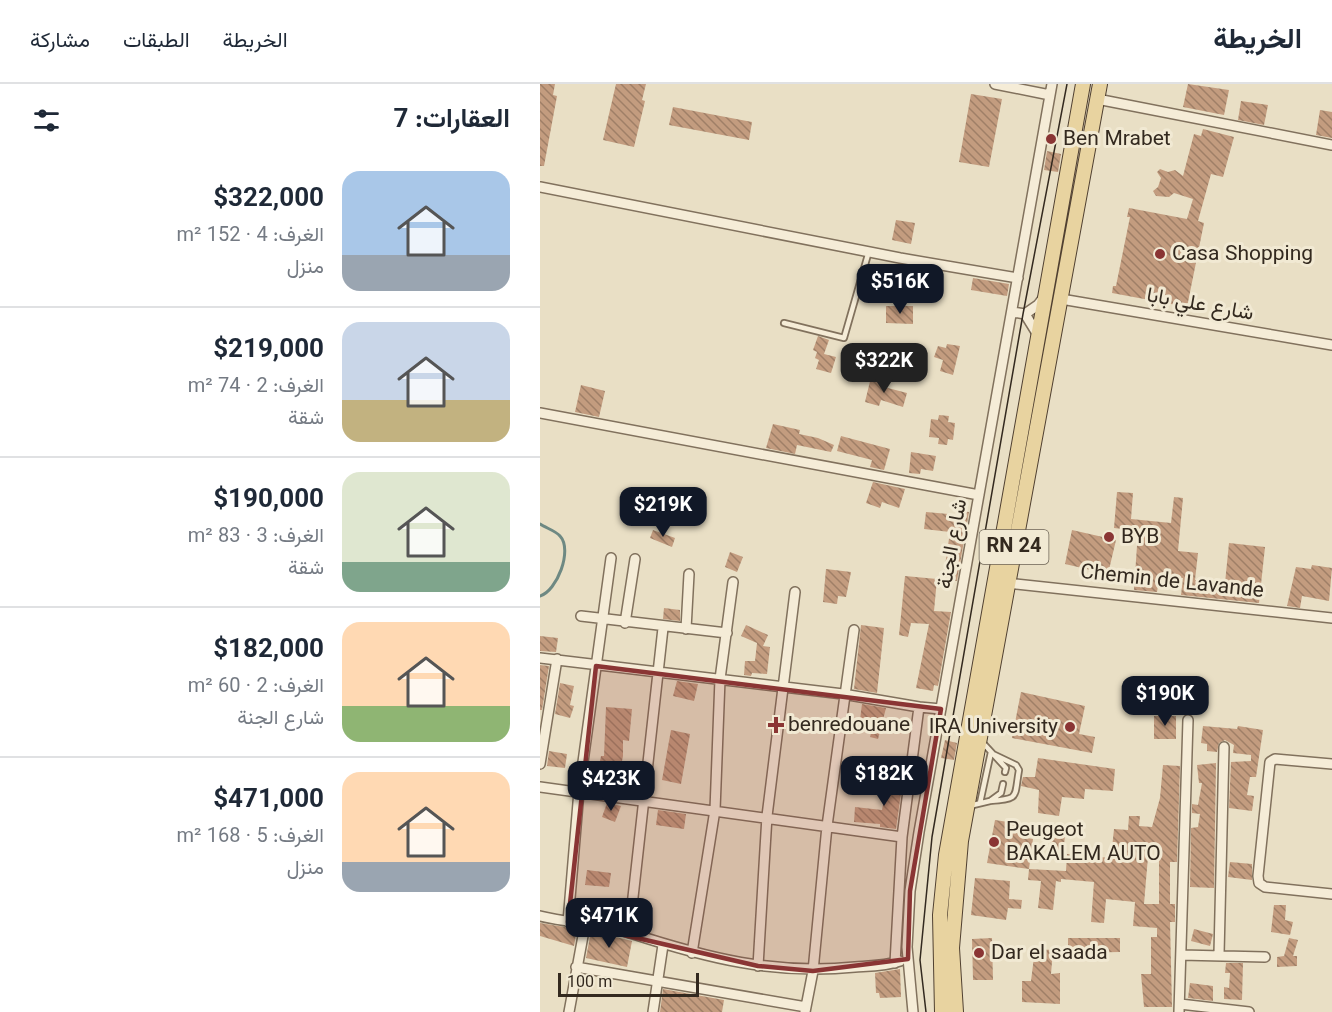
<!DOCTYPE html>
<html lang="ar">
<head>
<meta charset="utf-8">
<style>
  :root { --surface:#fff; --page:#f6f6f7; --text:#1f2937; --muted:#747a83; --line:#e0e1e3; --accent:#111827 }
  body { margin:0; font-family:Georgia,Vazirmatn,serif; background:var(--page); color:var(--text); direction:rtl; height:100vh; display:flex; flex-direction:column; font-size:22px; white-space:nowrap }
  * { box-sizing:border-box; margin:0 }
  p { font-size:20px; color:var(--muted) }
  .icon { flex:none; width:33px; height:33px; fill:none; stroke:currentColor; stroke-width:2; stroke-linecap:round; stroke-linejoin:round }
  .map { position:relative; flex:1; overflow:hidden; direction:ltr }
  .side { display:flex; flex-direction:column; background:var(--surface); width:540px }
  .side>* { flex:none }
  .scale { position:absolute; left:18px; bottom:15px; width:141px; box-sizing:border-box; padding-left:6px; border:3px solid #33291f; border-top:0; font-size:16px; line-height:21px; white-space:nowrap; color:#33291f; -webkit-text-stroke:4px #f1e9d3; paint-order:stroke }
  .price { position:absolute; translate:-50% -51px; padding:0 14px; border-radius:12px; background:var(--accent); color:#fff; font-size:20px; line-height:39px; filter:drop-shadow(0 2px 3px #0008) }
  .price::after { content:''; position:absolute; left:50%; top:36px; width:18px; height:14px; margin-left:-9px; background:inherit; clip-path:polygon(0 0,100% 0,50% 100%) }
  .price.on { background:#222; color:#fff }
  ul { padding:0; list-style:none }
  li { display:flex; align-items:center; gap:18px; height:150px; padding:0 30px }
  li+li { border-top:2px solid var(--line) }
  li span { display:grid; place-items:center; flex:none; width:168px; height:120px; border-radius:18px; color:#555 }
  li>.icon { margin-inline-start:auto }
  span .icon { width:72px; height:72px; fill:#fffc; stroke-width:1 }
  li b { font-size:26px }
  h2 { display:flex; justify-content:space-between; align-items:center; height:72px; padding:0 30px; font-size:26px }
  header { display:flex; align-items:center; gap:36px; box-sizing:border-box; height:84px; padding:0 30px; background:var(--surface); border-bottom:2px solid var(--line) }
  header strong { font-size:28px }
  nav { display:flex; gap:33px; margin-inline-start:auto; font-size:21px }
  main { display:flex; flex:1; min-height:0 }
  .map>svg:first-child { display:block }
  .lines { fill:none; stroke-linecap:round; stroke-linejoin:round }
  .stream { stroke:#6e8983; stroke-width:3 }
  .building { fill:url(#building-back-hatch); fill-rule:evenodd }
  .lane-casing { stroke:#81715d; stroke-width:8 }
  .street-casing { stroke:#81715d; stroke-width:12 }
  .primary-casing { stroke:#504031; stroke-width:16 }
  .lane { stroke:#f5ecd7; stroke-width:4.5 }
  .street { stroke:#f5ecd7; stroke-width:9 }
  .primary { stroke:#e8d3a0; stroke-width:14 }
  .tram { stroke:#33291f; stroke-width:1.5 }
  .marked { fill:#8a3534; fill-opacity:0.2; stroke:#8a3534; stroke-width:4.5; stroke-linejoin:round }
  .poi-dot { fill:#8a3534; stroke:#f1e9d3; stroke-width:2 }
  .labels { text-anchor:middle; dominant-baseline:central; stroke-width:6; stroke-linejoin:round; paint-order:stroke }
  .shield { fill:#f1e9d3; stroke:#6c6355; stroke-width:1.5 }
  .shield-label { font-size:20px; font-weight:bold; fill:#33291f }
  .poi-label { font-size:21px; fill:#33291f; stroke:#f1e9d3; text-anchor:start }
  .street-label { font-size:21px; fill:#33291f; stroke:#f1e9d3 }
</style>
</head>
<body>
<header>
<strong>الخريطة</strong>
<nav><a>الخريطة</a><a>الطبقات</a><a>مشاركة</a></nav>
</header>
<main>
<div class="map">
<svg width="792" height="928" viewBox="0 0 792 928">
  <defs>
    <pattern id="building-back-hatch" width="6" height="6" patternUnits="userSpaceOnUse" patternTransform="scale(1.5)"><rect width="6" height="6" fill="#c39c7f"/><path d="M-1 5l2 2M0 0l6 6M5-1l2 2" fill="none" stroke="#9f7f67"/></pattern>
  </defs>
  <rect width="100%" height="100%" fill="#e9dfc5"/>
  <g class="lines">
    <path class="stream" d="M0,440C6,444 16,447 20,452C33,466 17,507 0,512"/>
  </g>
  <path class="building" d="M0,0H15L13,11L17,12L4,82H0Z
    M76,0H106L102,16L105,17L94,63L63,56Z
    M648,0L689,6L684,31L643,23Z
    M431,10L462,15L449,83L419,78Z
    M701,17L728,21L724,41L698,36Z
    M133,23L212,38L209,56L129,41Z
    M780,26L792,28V54L776,51Z
    M663,45L694,53L683,93L671,90L658,137L664,139L647,223L572,209L573,202H576L590,133H587L589,124L647,135L653,115L634,109L629,113L616,112L613,107L618,103L621,94L617,88L620,85L628,88L635,86L643,92L654,50L661,52Z
    M507,67L521,70L518,88L504,86Z
    M356,136L375,139L371,160L352,156Z
    M433,194L469,200L467,212L431,206Z
    M346,222H373V240L346,239Z
    M278,252L289,256L284,270L296,273L291,289L276,285L279,276L275,274L277,268L273,266Z
    M407,260L420,262L413,291L400,287L403,276L394,273L398,262L406,264Z
    M331,293L346,297L344,303L367,309L363,323L341,316L339,322L325,318Z
    M41,301L65,307L59,333L35,328Z
    M399,331L409,332L408,338L415,339L413,356L408,355L407,361L398,360L399,354L389,353L391,335L398,336Z
    M233,340L260,346L259,350L278,354L294,361L291,368L257,361L255,370L226,364Z
    M301,352L350,365L344,386L330,383L332,376L297,367Z
    M371,368L396,372L393,387L381,385L380,390L369,389Z
    M333,398L365,405L359,424L342,418L340,424L326,419Z
    M577,408L593,409L591,435L631,439L634,413L643,414L638,467L658,469L655,496L685,499L689,459L725,463L719,519L641,511L643,494L619,495L617,508L594,506L598,447L574,444Z
    M420,427L429,428L417,497L403,495L410,448L384,445L386,428L420,431Z
    M113,446L135,454L132,463L110,454Z
    M532,446L576,456L568,490L525,480Z
    M190,468L203,473L197,488L185,483Z
    M772,481L792,484L789,517L762,512L760,524L747,522L756,483L771,485Z
    M286,485L311,488L306,513L298,512L297,520L283,518Z
    M365,492L397,495L394,527L411,528L398,602L394,601L393,607L376,604L389,540L371,539L368,553L359,551Z
    M124,524L140,526V537L123,535Z
    M206,541L228,551L223,562L230,563L227,590L212,589L211,592L204,591L205,577H215L217,559L201,552Z
    M321,541L344,544L337,609L314,605Z
    M0,552L18,554L16,568L0,567Z
    M0,581L9,582L2,626H0Z
    M137,597L158,600L154,617L133,612Z
    M20,599L34,602L30,621L34,622L30,634L15,630Z
    M481,608L545,622L539,650L555,653L552,669L472,654Z
    M322,620L346,624L338,655L330,653L334,638L320,636Z
    M66,623L92,625L89,657L83,656V672L79,693L83,695L79,705L63,700L67,689L58,687L61,672H64Z
    M614,632H636V655H614Z
    M663,642L697,645L698,642L723,646L716,693H710L707,711L714,712L712,727L689,724L691,678L711,677V671L693,669L694,661L685,656L679,659L677,668L667,667V660L661,659Z
    M131,646L150,650L141,700L122,696Z
    M405,656L417,659L414,676L401,674Z
    M9,667L27,670L25,684L7,682Z
    M498,674L575,685L573,707L545,705L544,715L522,713L519,732L498,729L499,706L481,702L483,693H495Z
    M676,679L674,804L650,803L651,744L658,743L660,730L652,729V720L658,721L662,699H659L657,681Z
    M623,681L640,682L637,778H630V820H635V838H630L632,923H604L601,890H611V853H617V844L593,842L595,818L566,815L564,839L551,838L554,798L521,795V798L516,797L513,826L498,824L501,797L488,796L489,785L526,787L527,770L571,774L574,745L588,746L589,732H600L599,742L612,743L620,714ZM609,761L619,762V820H604Z
    M348,692L363,695L356,745L340,743V740L314,738L315,723L342,726Z
    M67,719L81,722L75,738L62,733Z
    M118,726L146,730L144,745L116,741Z
    M455,736L489,741L487,754L493,755L489,785L447,779Z
    M512,739L526,741L523,772L509,771Z
    M690,778L712,780V796L688,793Z
    M47,786L71,789L69,803L45,801Z
    M435,794L470,797L469,815L482,816L481,825L468,824L466,836L431,831Z
    M734,821H746L745,836L753,838L750,851L731,848Z
    M0,839L37,845L34,862L0,852Z
    M654,845L673,850L670,862L651,857Z
    M51,847L92,857L87,883L46,874Z
    M452,854L453,896H433L432,855Z
    M528,854H580V868L528,869Z
    M749,854L758,856L753,872H757V882L737,883V873L744,872Z
    M495,865L513,866L511,890L520,889V920L482,918V897H491Z
    M686,879H703L702,916L684,915V903L689,904L690,889H685Z
    M360,885L361,913L340,914L339,909H336L335,889Z
    M650,899L673,902V917L648,914Z
    M123,905L184,916L182,928H120Z"/>
  <g class="lines">
    <g class="lane-casing">
      <path id="lane" d="M244,239L304,254L329,167
        M442,658L466,684L465,688
        M450,717C480,715 474,714 479,686L476,681L453,670
        M440,719L451,668
        M429,722L450,717L461,709L463,700"/>
    </g>
    <g class="street-casing">
      <path id="street" d="M455,0L510,11
        M557,15L792,61
        M0,103L360,174L478,194
        M521,215L792,261
        M473,228L485,230L498,221L504,213
        M485,230L498,251
        M0,329L439,411
        M467,499L792,534
        M41,532L187,549
        M85,539L95,475
        M146,545L149,490
        M0,574L303,610L379,623L362,753L355,879
        M379,623L401,625
        M0,680L17,575
        M792,680L735,675L730,678L718,792L719,799L725,803L792,810
        M0,703L362,753
        M0,832C29,839 62,840 90,849C167,874 233,891 315,883C330,882 346,882 360,877
        M28,838L39,707L71,474
        M89,849L123,544
        M152,869L175,726L180,595L193,498
        M679,870L684,663
        M641,871L725,873
        M218,882L227,732L255,508
        M36,883L266,923
        M640,920L709,928
        M29,928L45,841
        M113,928L123,861
        M265,928L273,887L287,742L314,546
        M373,928L367,863L370,807L379,748L512,0
        M639,928L648,636"/>
    </g>
    <g class="primary-casing">
      <path id="primary" d="M402,928L400,831L406,771L543,0
        M416,928L412,864L421,757L560,0"/>
    </g>
    <use href="#lane" class="lane"/>
    <use href="#street" class="street"/>
    <use href="#primary" class="primary"/>
    <path class="tram" d="M386,928L380,876L392,753L483,230L527,0"/>
  </g>
  <path class="marked" d="M56,582L401,625L370,807L368,875L273,887L218,882L28,838Z"/>
  <g class="poi-dot">
    <circle cx="511" cy="55" r="6"/>
    <circle cx="620" cy="170" r="6"/>
    <circle cx="569" cy="453" r="6"/>
    <path d="M233 632h6v6h6v6h-6v6h-6v-6h-6v-6h6z"/>
    <circle cx="530" cy="643" r="6"/>
    <circle cx="454" cy="758" r="6"/>
    <circle cx="439" cy="869" r="6"/>
  </g>
  <g class="labels">
    <rect class="shield" x="439.5" y="446" width="69" height="34" rx="4.5"/>
    <g class="shield-label">
      <text x="474" y="463">RN 24</text>
    </g>
    <g class="poi-label">
      <text x="523" y="55">Ben Mrabet</text>
      <text x="632" y="170">Casa Shopping</text>
      <text x="581" y="453">BYB</text>
      <text x="248" y="641">benredouane</text>
      <text x="518" y="643" text-anchor="end">IRA University</text>
      <text x="466" y="746">Peugeot<tspan x="466" dy="24">BAKALEM AUTO</tspan></text>
      <text x="451" y="869">Dar el saada</text>
    </g>
    <g class="street-label">
      <text transform="translate(660 221) rotate(10)">شارع علي بابا</text>
      <text transform="translate(413 460) rotate(-80)">شارع الجنة</text>
      <text transform="translate(632 498) rotate(6)">Chemin de Lavande</text>
    </g>
  </g>
</svg>
<div class="scale">100 m</div>
<b class="price" style="left:360px;top:231px">$516K</b>
<b class="price on" style="left:344px;top:310px">$322K</b>
<b class="price" style="left:123px;top:454px">$219K</b>
<b class="price" style="left:625px;top:643px">$190K</b>
<b class="price" style="left:344px;top:723px">$182K</b>
<b class="price" style="left:71px;top:728px">$423K</b>
<b class="price" style="left:69px;top:865px">$471K</b>
</div>
<section class="side">
<h2>العقارات: 7<svg class="icon" aria-label="filters" viewBox="0 0 24 24"><path d="M4 7h16M4 17h16"/><circle cx="9" cy="7" r="2"/><circle cx="15" cy="17" r="2"/></svg></h2>
<ul>
<li><span style="background:linear-gradient(#a9c7e8 70%,#9aa5b1 0)"><svg class="icon" aria-label="home" viewBox="0 0 24 24"><path d="M3 11l9-7 9 7M6 9v11h12V9"/></svg></span><div><b>$322,000</b><p>الغرف: 4 · 152 m²</p><p>منزل</p></div></li>
<li><span style="background:linear-gradient(#c9d6e8 65%,#c2b280 0)"><svg class="icon" aria-label="home" viewBox="0 0 24 24"><path d="M3 11l9-7 9 7M6 9v11h12V9"/></svg></span><div><b>$219,000</b><p>الغرف: 2 · 74 m²</p><p>شقة</p></div></li>
<li><span style="background:linear-gradient(#dfe7d0 75%,#7fa58c 0)"><svg class="icon" aria-label="home" viewBox="0 0 24 24"><path d="M3 11l9-7 9 7M6 9v11h12V9"/></svg></span><div><b>$190,000</b><p>الغرف: 3 · 83 m²</p><p>شقة</p></div></li>
<li><span style="background:linear-gradient(#ffd9b3 70%,#8fb573 0)"><svg class="icon" aria-label="home" viewBox="0 0 24 24"><path d="M3 11l9-7 9 7M6 9v11h12V9"/></svg></span><div><b>$182,000</b><p>الغرف: 2 · 60 m²</p><p>شارع الجنة</p></div></li>
<li><span style="background:linear-gradient(#ffd9b3 75%,#9aa5b1 0)"><svg class="icon" aria-label="home" viewBox="0 0 24 24"><path d="M3 11l9-7 9 7M6 9v11h12V9"/></svg></span><div><b>$471,000</b><p>الغرف: 5 · 168 m²</p><p>منزل</p></div></li>
</ul>
</section>
</main>
</body>
</html>
